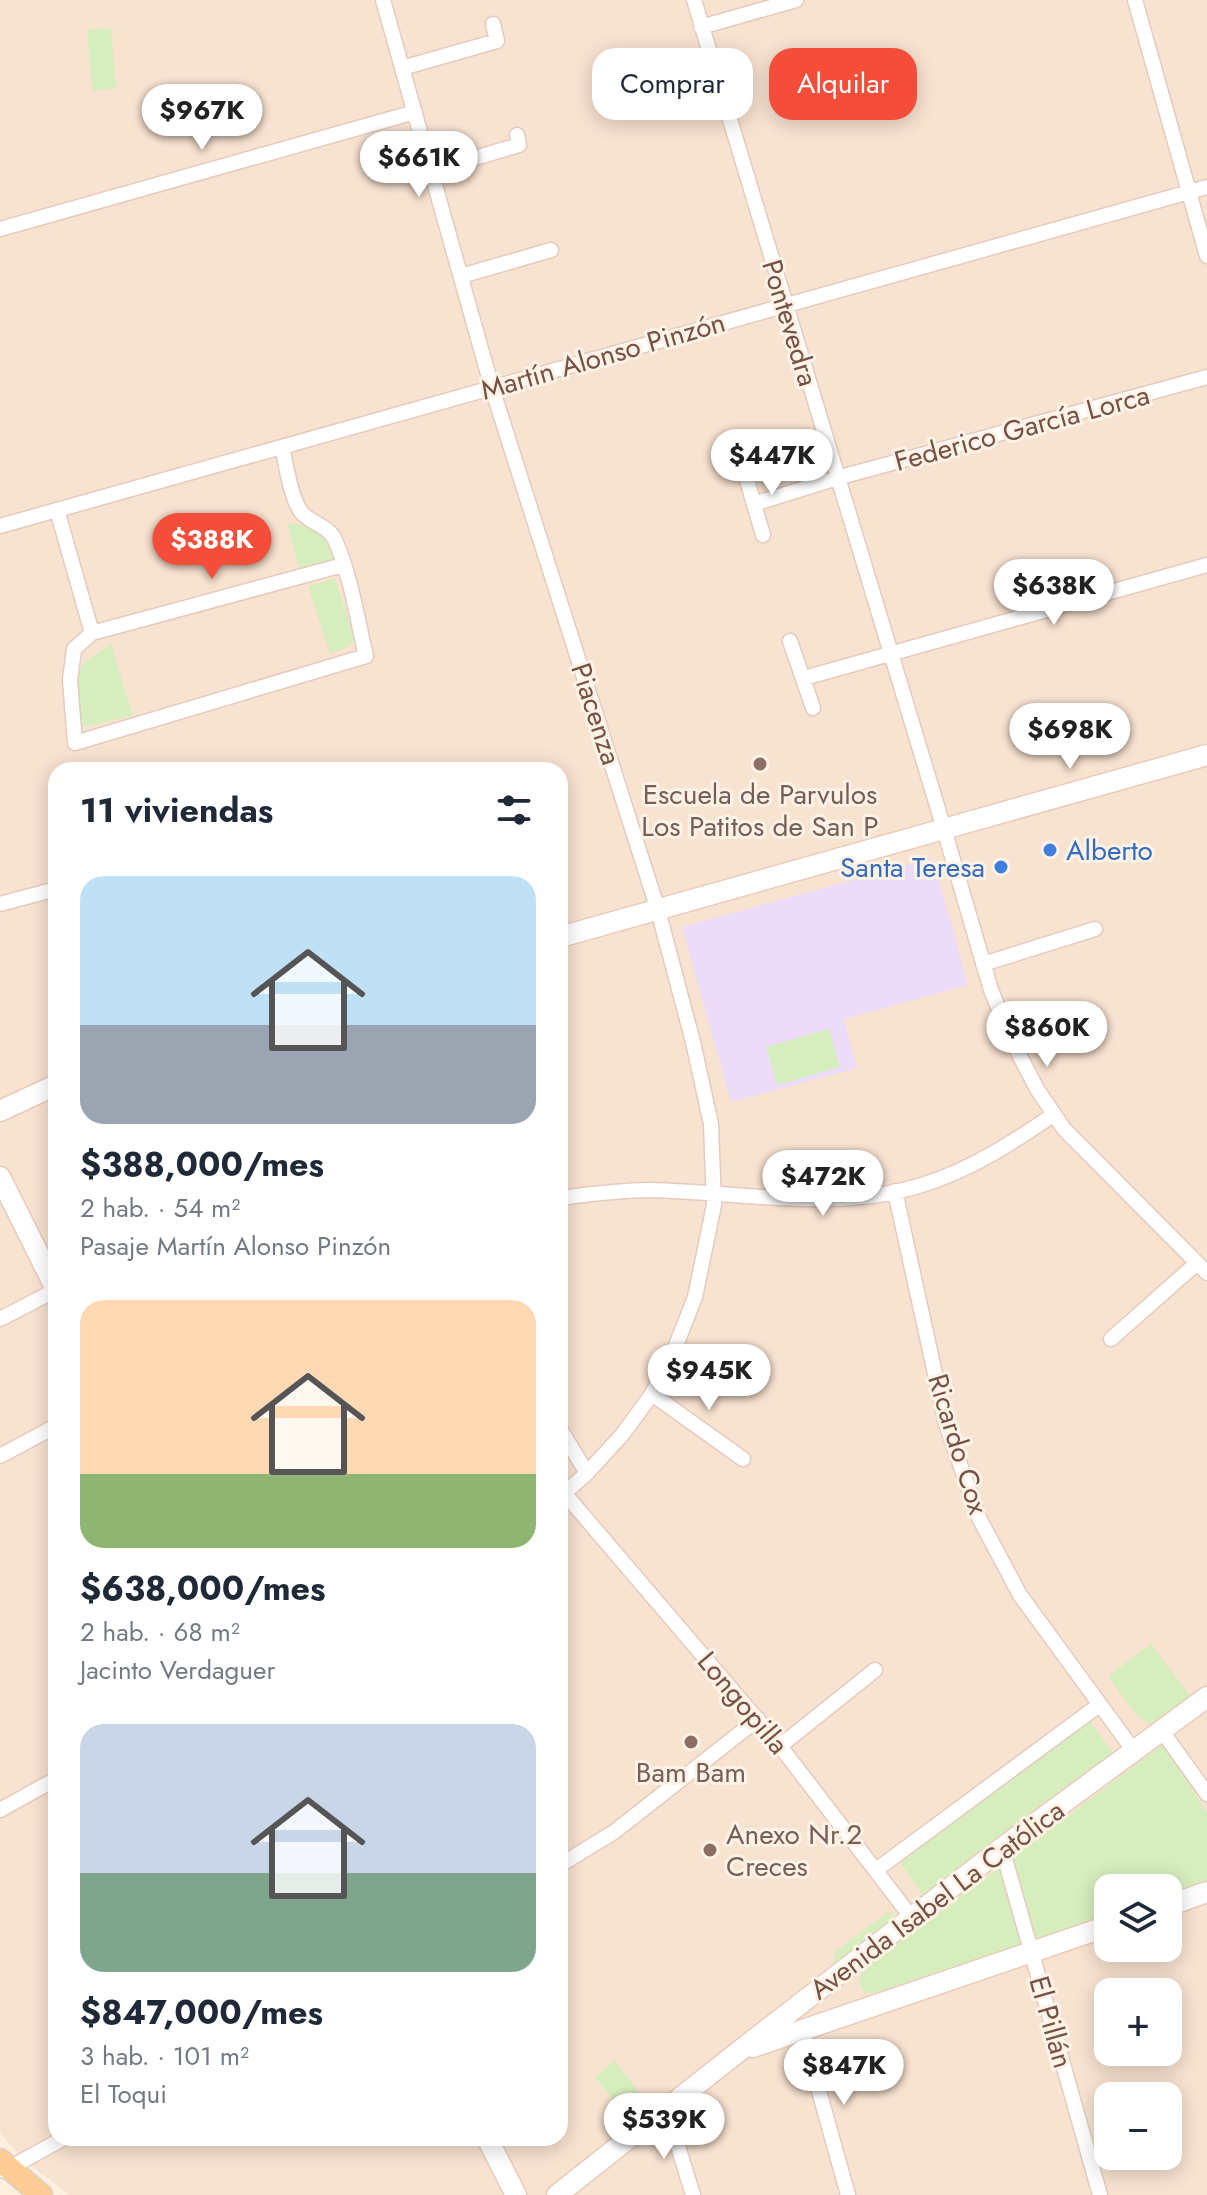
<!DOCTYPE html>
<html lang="es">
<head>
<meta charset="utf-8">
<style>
  :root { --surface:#fff; --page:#f6f6f7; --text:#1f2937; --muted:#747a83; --accent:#f44d39 }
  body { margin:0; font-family:Jost,sans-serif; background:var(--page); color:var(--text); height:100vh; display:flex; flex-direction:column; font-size:30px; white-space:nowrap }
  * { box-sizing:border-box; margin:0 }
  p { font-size:26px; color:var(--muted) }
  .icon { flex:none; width:44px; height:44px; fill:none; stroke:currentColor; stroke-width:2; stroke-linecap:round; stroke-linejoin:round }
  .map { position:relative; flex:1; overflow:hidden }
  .details { position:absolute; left:48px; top:762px; width:520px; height:1384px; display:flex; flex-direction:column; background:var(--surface); border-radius:24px; box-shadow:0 4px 20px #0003 }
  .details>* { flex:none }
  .top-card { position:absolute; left:592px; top:48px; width:494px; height:72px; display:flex; gap:16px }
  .buttons { position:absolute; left:1094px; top:1874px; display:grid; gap:16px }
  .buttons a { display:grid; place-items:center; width:88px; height:88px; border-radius:16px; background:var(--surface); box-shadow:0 4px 20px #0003; font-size:40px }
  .price { position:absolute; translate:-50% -68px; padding:0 18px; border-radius:28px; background:#fff; color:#222; font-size:26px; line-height:52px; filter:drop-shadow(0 2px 4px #0008) }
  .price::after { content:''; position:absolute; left:50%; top:48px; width:24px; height:18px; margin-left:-12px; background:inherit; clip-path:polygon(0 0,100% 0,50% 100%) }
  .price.current { background:var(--accent); color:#fff }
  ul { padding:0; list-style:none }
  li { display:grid; align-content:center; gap:16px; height:424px; padding:0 32px }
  li span { display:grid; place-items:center; height:248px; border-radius:24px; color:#555 }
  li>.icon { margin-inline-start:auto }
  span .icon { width:144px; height:144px; fill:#fffc; stroke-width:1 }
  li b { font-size:34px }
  h2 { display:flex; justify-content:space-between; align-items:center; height:96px; padding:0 32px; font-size:34px }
  .chip { padding:0 28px; border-radius:24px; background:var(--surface); box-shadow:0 4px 20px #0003; font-size:28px; line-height:72px }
  .chip.current { background:var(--accent); color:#fff }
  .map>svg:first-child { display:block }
  .residential { fill:#f8e2d0; fill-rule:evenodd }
  .education { fill:#ecdcfa }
  .green { fill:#d6edbd }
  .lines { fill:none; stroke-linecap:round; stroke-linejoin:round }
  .street-casing { stroke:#e5cbbd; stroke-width:17 }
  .secondary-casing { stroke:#eacbba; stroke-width:23 }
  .primary-casing { stroke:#dcd2cf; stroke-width:25 }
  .street { stroke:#fff; stroke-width:14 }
  .secondary { stroke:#fff; stroke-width:20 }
  .primary { stroke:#ffcc95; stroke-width:22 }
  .education-dot { fill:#8d6e63; stroke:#fff3e7; stroke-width:3 }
  .shop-dot { fill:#3f7fe0; stroke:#fff3e7; stroke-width:3 }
  .labels { text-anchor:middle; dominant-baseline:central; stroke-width:6; stroke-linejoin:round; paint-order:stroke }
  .street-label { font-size:28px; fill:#775145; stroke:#fff3e7 }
  .education-label { font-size:28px; fill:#785e54; stroke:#fff3e7 }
  .shop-label { font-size:28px; fill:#366cbe; stroke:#fff3e7; text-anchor:start }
</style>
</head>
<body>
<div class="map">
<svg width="1207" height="2195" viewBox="0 0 1207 2195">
  <rect width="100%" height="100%" fill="#feefdf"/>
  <path class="residential" d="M0,0H1207V2195H70L24,2160L0,2133ZM56,770H560V2138H56ZM1108,1888H1168V1948H1108ZM1108,1992H1168V2052H1108ZM1108,2096H1168V2156H1108Z"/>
  <path class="education" d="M933,858L968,985L844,1019L857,1068L731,1102L682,927Z"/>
  <path class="green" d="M111,28L116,88L93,91L87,30Z
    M287,523C321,525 323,531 334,562L300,572Z
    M335,578L355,640L345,648L330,653L308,586Z
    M111,644L133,716L82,727L76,682L83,663Z
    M829,1029L840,1067L777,1085L766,1047Z
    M1151,1644L1190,1696L1150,1724L1136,1715L1108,1676Z
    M1089,1720L1114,1754L924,1897L898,1859Z
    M1163,1744L1207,1813V1882L1168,1895V1888H1108V1915L877,1992L866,1993C857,1985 859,1980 863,1970Z
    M889,1911L896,1919L834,1964L835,1952Z
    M614,2061L639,2092L620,2108L595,2077Z"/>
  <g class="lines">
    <g class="street-casing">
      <path id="street" d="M383,0L492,388L658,910L693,1042L711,1124L714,1205L695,1297L675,1348L652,1394L622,1435L587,1473L560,1497
        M694,0L944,829L991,990L1011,1039L1037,1089L1064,1129L1207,1273
        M1135,0L1207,256
        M701,27L796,0
        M402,68L497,41L493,24
        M431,171L519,145L517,135
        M0,229L415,112
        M461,276L551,250
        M282,447C286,464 291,500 302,513C312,524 329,526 335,540C351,576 357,618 366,656L75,743L70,680L74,649L92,633L343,565
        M744,470L763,535
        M754,504L837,478L1207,377
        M57,510L92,633
        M0,526L1207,187
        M790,641L813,708
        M804,678L1207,565
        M0,904L56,889
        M983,964L1095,929
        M895,1191L946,1424L978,1516L1020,1595L1134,1751
        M560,1198C590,1194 621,1190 651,1190C742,1192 836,1213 925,1184C972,1169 1012,1143 1053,1115
        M0,1319L56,1290
        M1111,1339L1197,1263
        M652,1394L743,1459
        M560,1429L587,1473
        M0,1456L56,1426
        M565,1494L780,1746L912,1918
        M1162,1731L1207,1794
        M780,1746L875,1670
        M0,1810L56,1779
        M1002,1848L1100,2195
        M560,1865L614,1832L758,1719
        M876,1870L1099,1705
        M802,2030L848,2195
        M659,2114L674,2133L693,2195
        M4,2171L64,2138"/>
    </g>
    <g class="secondary-casing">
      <path id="secondary" d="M560,937L1207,755
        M0,1111L56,1085
        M0,1177L56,1289
        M1168,1906L1207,1892
        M753,2047L1108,1926
        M487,2138L516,2195
        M557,2195L738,2052L1002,1848L1207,1697"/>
    </g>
    <g class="primary-casing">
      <path id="primary" d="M0,2160L41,2195"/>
    </g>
    <use href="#street" class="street"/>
    <use href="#secondary" class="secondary"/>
    <use href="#primary" class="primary"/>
  </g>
  <g class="education-dot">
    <circle cx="760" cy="764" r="8"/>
    <circle cx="691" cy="1742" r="8"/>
    <circle cx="710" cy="1850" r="8"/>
  </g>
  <g class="shop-dot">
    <circle cx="1050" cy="850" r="8"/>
    <circle cx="1001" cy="867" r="8"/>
  </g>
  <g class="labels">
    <g class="street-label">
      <text transform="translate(790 323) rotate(73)">Pontevedra</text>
      <text transform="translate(603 356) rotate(-16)">Martín Alonso Pinzón</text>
      <text transform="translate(1022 428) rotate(-15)">Federico García Lorca</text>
      <text transform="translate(596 714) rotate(72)">Piacenza</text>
      <text transform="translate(958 1444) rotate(73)">Ricardo Cox</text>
      <text transform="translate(743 1703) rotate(50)">Longopilla</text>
      <text transform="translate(937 1900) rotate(-37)">Avenida Isabel La Católica</text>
      <text transform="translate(1051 2022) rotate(74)">El Pillán</text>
    </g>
    <g class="education-label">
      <text x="760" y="794">Escuela de Parvulos<tspan x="760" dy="32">Los Patitos de San P</tspan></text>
      <text x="691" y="1772">Bam Bam</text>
      <text x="726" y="1834" text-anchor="start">Anexo Nr.2<tspan x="726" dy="32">Creces</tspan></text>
    </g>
    <g class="shop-label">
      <text x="1066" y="850">Alberto</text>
      <text x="985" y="867" text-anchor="end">Santa Teresa</text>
    </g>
  </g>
</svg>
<div class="buttons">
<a><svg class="icon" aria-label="layers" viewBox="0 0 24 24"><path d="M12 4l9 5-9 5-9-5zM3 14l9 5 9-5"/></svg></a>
<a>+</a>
<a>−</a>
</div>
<b class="price" style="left:202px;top:152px">$967K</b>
<b class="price" style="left:419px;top:199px">$661K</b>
<b class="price" style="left:772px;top:497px">$447K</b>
<b class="price current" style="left:212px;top:581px">$388K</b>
<b class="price" style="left:1054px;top:627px">$638K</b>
<b class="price" style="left:1070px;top:771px">$698K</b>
<b class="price" style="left:1047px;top:1069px">$860K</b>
<b class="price" style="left:823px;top:1218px">$472K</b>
<b class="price" style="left:709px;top:1412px">$945K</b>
<b class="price" style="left:844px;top:2107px">$847K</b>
<b class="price" style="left:664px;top:2161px">$539K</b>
<div class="top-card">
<a class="chip">Comprar</a>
<a class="chip current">Alquilar</a>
</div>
<section class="details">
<h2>11 viviendas<svg class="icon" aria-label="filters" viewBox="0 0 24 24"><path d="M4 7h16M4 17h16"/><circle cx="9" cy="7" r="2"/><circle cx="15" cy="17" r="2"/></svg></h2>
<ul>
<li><span style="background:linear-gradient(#bfe0f5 60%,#9aa5b1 0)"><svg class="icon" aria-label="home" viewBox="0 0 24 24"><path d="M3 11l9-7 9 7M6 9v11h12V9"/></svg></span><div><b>$388,000/mes</b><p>2 hab. · 54 m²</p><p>Pasaje Martín Alonso Pinzón</p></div></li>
<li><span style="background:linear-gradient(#ffd9b3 70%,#8fb573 0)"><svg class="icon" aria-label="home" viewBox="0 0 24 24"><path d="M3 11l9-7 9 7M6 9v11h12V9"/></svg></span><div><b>$638,000/mes</b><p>2 hab. · 68 m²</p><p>Jacinto Verdaguer</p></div></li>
<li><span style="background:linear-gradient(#c9d6e8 60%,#7fa58c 0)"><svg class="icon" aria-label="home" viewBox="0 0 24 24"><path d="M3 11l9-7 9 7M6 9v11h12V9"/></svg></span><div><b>$847,000/mes</b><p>3 hab. · 101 m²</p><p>El Toqui</p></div></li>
</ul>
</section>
</div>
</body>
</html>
